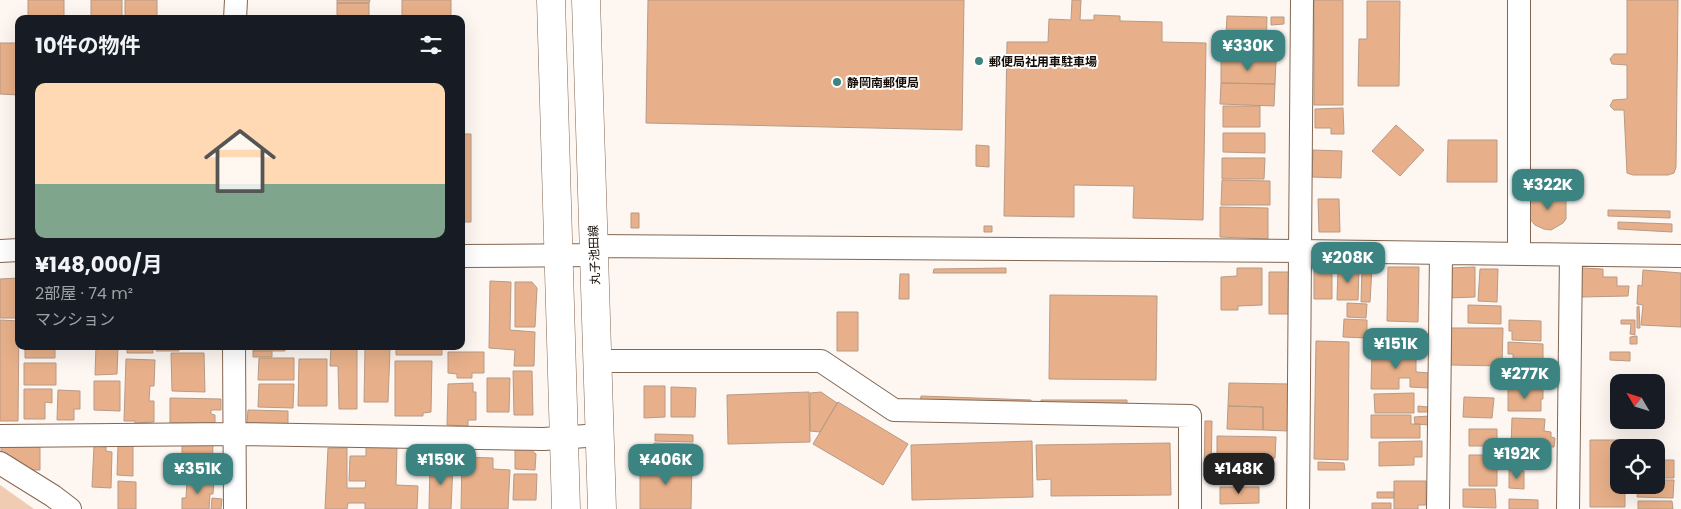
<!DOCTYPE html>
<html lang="ja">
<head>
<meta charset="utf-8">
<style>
  :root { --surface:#171b24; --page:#242831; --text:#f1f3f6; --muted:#9ea1a6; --accent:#3c8482 }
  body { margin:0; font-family:Poppins,"Noto Sans JP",sans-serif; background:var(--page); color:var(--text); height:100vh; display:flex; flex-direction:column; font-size:19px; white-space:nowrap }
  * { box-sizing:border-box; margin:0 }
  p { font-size:16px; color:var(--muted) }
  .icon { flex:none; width:28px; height:28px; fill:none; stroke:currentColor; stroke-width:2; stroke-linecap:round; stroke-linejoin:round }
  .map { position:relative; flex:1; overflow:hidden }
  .drawer { position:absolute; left:15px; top:15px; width:450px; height:335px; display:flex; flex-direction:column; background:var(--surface); border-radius:10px; box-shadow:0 5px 20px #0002 }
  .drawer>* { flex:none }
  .needle { width:32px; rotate:308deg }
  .tools { position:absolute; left:1610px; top:374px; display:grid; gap:10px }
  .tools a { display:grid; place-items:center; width:55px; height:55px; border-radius:10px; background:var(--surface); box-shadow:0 5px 20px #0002; font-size:25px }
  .price { position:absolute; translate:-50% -42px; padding:0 11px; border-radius:10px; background:var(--accent); color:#fff; font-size:16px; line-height:32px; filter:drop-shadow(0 1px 2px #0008) }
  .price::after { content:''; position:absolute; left:50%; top:30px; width:15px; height:11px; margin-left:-8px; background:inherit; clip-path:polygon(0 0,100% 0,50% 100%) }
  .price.selected { background:#222; color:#fff }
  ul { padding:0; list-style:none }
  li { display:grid; align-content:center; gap:10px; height:265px; padding:0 20px }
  li span { display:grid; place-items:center; height:155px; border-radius:10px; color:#555 }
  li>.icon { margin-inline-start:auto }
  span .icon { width:90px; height:90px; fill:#fffc; stroke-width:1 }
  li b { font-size:21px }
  h2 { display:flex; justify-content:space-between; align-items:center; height:60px; padding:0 20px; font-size:21px }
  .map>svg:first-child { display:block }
  .green { fill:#f0ccb3 }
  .building { fill:#e7b08a; stroke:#b89a85 }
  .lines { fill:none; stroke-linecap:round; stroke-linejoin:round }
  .street-casing { stroke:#826652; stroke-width:24 }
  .secondary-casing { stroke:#826652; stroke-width:29 }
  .street { stroke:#fff; stroke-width:22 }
  .secondary { stroke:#fff; stroke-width:28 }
  .poi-dot { fill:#3c8482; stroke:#fff; stroke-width:2 }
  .labels { text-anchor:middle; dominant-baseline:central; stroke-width:4; stroke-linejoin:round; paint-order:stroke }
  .poi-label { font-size:12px; font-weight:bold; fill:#160c05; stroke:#fff; text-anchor:start }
  .street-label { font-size:12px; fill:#160c05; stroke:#fff }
</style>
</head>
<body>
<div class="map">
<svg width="1681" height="509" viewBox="0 0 1681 509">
  <rect width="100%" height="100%" fill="#fdf6f1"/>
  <path class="green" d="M0,485L34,509H0Z"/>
  <path class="building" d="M28,0H64V19H28Z
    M91,0H122V19H91Z
    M125,0H157V19H125Z
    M337,0H370L369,3H337Z
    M402,0H451V19H402Z
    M648,0H964L962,130L646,123Z
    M1072,0H1081L1080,20H1094V15L1120,16V21L1162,22V42L1206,43L1203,220L1133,218L1134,186L1074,185V217L1004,216L1007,42H1048L1049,19L1071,20Z
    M1314,0H1343V105H1314Z
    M1627,0H1678L1676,167L1674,173L1668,175H1633L1627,173L1624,110H1614L1610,106L1613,100L1627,99V65L1612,64L1610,59L1614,54H1627Z
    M1367,1H1400L1399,86H1358L1359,39H1367Z
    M337,3H369V19H337Z
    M1227,16L1267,17L1266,56L1225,55Z
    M1271,17H1284V24L1271,25Z
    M0,43H19V95L0,94Z
    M1221,60L1276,61L1275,84L1221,83Z
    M1221,83L1275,84L1274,106L1220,104Z
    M1223,106H1260V127H1223Z
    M1343,108L1344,134H1331V128H1315V109Z
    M1396,125L1424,150L1400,176L1372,151Z
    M1223,133H1265V153L1223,152Z
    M461,134H471V222H461Z
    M1448,140H1497V182H1447Z
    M976,145L989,146V167L976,166Z
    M1313,150L1342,151L1341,178L1312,177Z
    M1222,158H1265L1264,179H1222Z
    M1222,180L1270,181V205H1221Z
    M1530,195L1566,196V219L1563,223L1551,230L1544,229L1535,225L1530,219Z
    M1318,199H1339L1340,232H1319Z
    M1220,207L1268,208V239L1220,237Z
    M1608,210L1670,211V218L1608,216Z
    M631,213H639V228H631Z
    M1618,222L1672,224V232L1618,229Z
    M984,226H992V232H984Z
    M1362,267L1372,268L1370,302H1361Z
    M1388,267H1419L1418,322L1387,321Z
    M1475,267V297L1449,298V268Z
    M1006,268V273H933L934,269Z
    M1237,268H1262V305L1238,306V310H1221V277L1237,276Z
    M1338,268L1359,269L1358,300H1337Z
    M1582,268L1603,269V277H1617V286H1629L1628,296L1581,297Z
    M1314,269H1332V299H1314Z
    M1480,269H1498L1497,302L1478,301Z
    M1643,270L1681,273V327L1641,325L1643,305L1637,304L1638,285L1642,286Z
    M1269,272H1290V314H1269Z
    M900,274H909V299H899Z
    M19,278V318H0V279Z
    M490,281L511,282L510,330L535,332L534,366H514L515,350L489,348Z
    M515,282H532L537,288L535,327H515Z
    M1050,295L1157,296L1156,380L1049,379Z
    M1347,303L1367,304L1366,318L1347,317Z
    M1468,305L1501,306V324L1468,323Z
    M1639,306L1640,328H1637V307Z
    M837,312H858V351H837Z
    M1344,319L1367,320V338L1343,337Z
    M0,320L19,321L18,421H0Z
    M1509,320L1541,321V341L1512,340V331H1509Z
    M1621,320H1635V335L1630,334L1631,324H1621Z
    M1451,328H1503L1502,366L1451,365Z
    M1379,330H1417L1416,350L1379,349Z
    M1637,336V344H1630V337Z
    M1316,341L1349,342L1348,460L1314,459Z
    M1508,342L1543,344V360H1513V354H1508Z
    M25,346H55V358H25Z
    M96,346H118L117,374L95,375Z
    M127,346H153V353H127Z
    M157,346H179V351H156Z
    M253,346H286L285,351H253Z
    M331,346H357V409H339L338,366H330Z
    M396,346H442V355H396Z
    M365,348L390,349L388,402H364Z
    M253,351H272V357H253Z
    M1372,351L1416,352V372L1430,373L1429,388L1410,387V378H1399V389H1371Z
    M448,352H484V373H472V378H457V374L448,373Z
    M1610,352H1630V361L1610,360Z
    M171,353H204L205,392L172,391Z
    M259,358H294V380H258Z
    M126,359L155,360L154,386H150L149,401H154V422L135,423V421H124Z
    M299,359H327V406H298Z
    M395,361H432L431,412L423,413V416H395Z
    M24,363H56V385H24Z
    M513,371H532L533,415H514Z
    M487,378H510L509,412H487Z
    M94,381H120V411L94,410Z
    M473,383V392H476V420H468V426L447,425L448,384Z
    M1229,383L1290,384L1288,431L1263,430V407L1228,406Z
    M259,384H294L293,408L258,407Z
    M644,386H665V417L644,418Z
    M671,387L696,388L695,417H671Z
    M24,389H52V403L45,402V419H24Z
    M1508,389H1543V399H1541V411H1508Z
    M58,390L80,391V409H74V420H57Z
    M809,392L810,442L728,444L727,395Z
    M821,392L837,403L820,432L810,431V393Z
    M1414,393V413H1375L1374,394Z
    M921,396L1031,400V407L920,404Z
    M1464,397L1494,398L1492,418L1463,417Z
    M170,398L221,399V410H211V414L215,415V423H170Z
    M1041,400H1127V407H1041Z
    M838,402L908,444L883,485L813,444Z
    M1228,406L1263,407V430L1227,429Z
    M1418,406L1428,407V412H1418Z
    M248,410L288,411V424L247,423Z
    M1371,415H1411V424H1420V438H1371Z
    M1430,416V425L1415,424L1414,417Z
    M1512,418L1545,419L1544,431L1551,432V437L1555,438L1554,447L1511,445Z
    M1205,421H1212L1211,477H1204Z
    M1469,429H1497V486H1469V455H1486V446H1469Z
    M655,434L693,435V442L655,441Z
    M1217,436L1276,437L1275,458H1217Z
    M1590,440H1625V448H1619V485H1625V507H1590Z
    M1032,441L1033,497L912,500L911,445Z
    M1422,441V457H1414V465L1379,466V442Z
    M1,442L40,443V470H29L14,458H1Z
    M654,443L694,444V449L654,448Z
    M1170,443L1171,495L1051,496V479L1037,480L1036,445Z
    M118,445L133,446V476L117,475Z
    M182,445H213L212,476L182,475Z
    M94,446L106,447V451L112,452L111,488L92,487Z
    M366,446H397L396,485L418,486L417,509H365V503H348L347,509H325L328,448H347V488H365L366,481H349L350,456H366Z
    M515,448H529L536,454L535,470L515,469Z
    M462,457L493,458V469L510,470L508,509H461Z
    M1656,460H1674V478H1656Z
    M1318,462L1344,463L1345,470H1318Z
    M430,463L453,464L451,509H429Z
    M640,463H692L691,509H640Z
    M1219,467L1255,468V484L1219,483Z
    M1509,470L1524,471V489L1509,488Z
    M514,474H537L536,500H513Z
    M187,480L214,481L213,494H210L209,509H182V498H186Z
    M1656,480H1674L1673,498L1637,497L1638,485H1656Z
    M118,481L136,482V509H118Z
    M1394,481H1426V505H1418V509H1394Z
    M1220,487H1259V503L1220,504Z
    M1463,489H1495L1496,508L1463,507Z
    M1377,492H1394V498H1377Z
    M212,498L222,499L221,509H211Z
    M1509,499L1538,500V509H1509Z
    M1638,501H1672L1673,509H1638Z
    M1372,503H1391V509H1372Z"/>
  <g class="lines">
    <g class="street-casing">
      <path id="street" d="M235,19L236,0
        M594,246L1299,251L1681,256
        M0,251L19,250
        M1519,254V0
        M461,256L594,255
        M234,346L235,509
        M598,361H821L894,410L1190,416V509
        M0,436L234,434L544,439L600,435
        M0,463L53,496L70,509
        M1298,509L1302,0
        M1438,509L1441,253
        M1568,509L1571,255"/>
    </g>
    <g class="secondary-casing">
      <path id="secondary" d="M551,0L566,509
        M586,0L602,509"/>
    </g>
    <use href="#street" class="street"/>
    <use href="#secondary" class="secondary"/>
  </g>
  <g class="poi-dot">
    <circle cx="979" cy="61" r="5"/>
    <circle cx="837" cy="82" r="5"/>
  </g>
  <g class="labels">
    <g class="poi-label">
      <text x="989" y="61">郵便局社用車駐車場</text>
      <text x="847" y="82">静岡南郵便局</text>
    </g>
    <g class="street-label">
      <text transform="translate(594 255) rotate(-92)">丸子池田線</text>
    </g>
  </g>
</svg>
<div class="tools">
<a><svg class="needle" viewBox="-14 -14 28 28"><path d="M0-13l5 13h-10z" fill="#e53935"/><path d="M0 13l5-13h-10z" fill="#9ea1a6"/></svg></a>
<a><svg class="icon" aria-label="locate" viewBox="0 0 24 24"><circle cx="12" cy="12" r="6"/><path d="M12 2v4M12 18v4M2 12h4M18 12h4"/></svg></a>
</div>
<b class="price" style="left:1248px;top:72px">¥330K</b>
<b class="price" style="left:1548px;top:211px">¥322K</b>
<b class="price" style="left:1348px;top:284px">¥208K</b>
<b class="price" style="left:1396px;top:370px">¥151K</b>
<b class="price" style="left:1525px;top:400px">¥277K</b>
<b class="price" style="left:1517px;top:480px">¥192K</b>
<b class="price" style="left:441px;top:486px">¥159K</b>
<b class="price" style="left:666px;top:486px">¥406K</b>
<b class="price" style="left:198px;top:495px">¥351K</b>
<b class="price selected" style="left:1239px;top:495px">¥148K</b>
<section class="drawer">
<h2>10件の物件<svg class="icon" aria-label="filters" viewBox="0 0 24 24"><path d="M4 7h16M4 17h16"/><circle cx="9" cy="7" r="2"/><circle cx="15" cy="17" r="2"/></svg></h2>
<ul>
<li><span style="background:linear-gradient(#ffd9b3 65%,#7fa58c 0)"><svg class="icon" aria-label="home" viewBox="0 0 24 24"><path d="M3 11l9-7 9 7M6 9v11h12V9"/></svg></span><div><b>¥148,000/月</b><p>2部屋 · 74 m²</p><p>マンション</p></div></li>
</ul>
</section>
</div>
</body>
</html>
